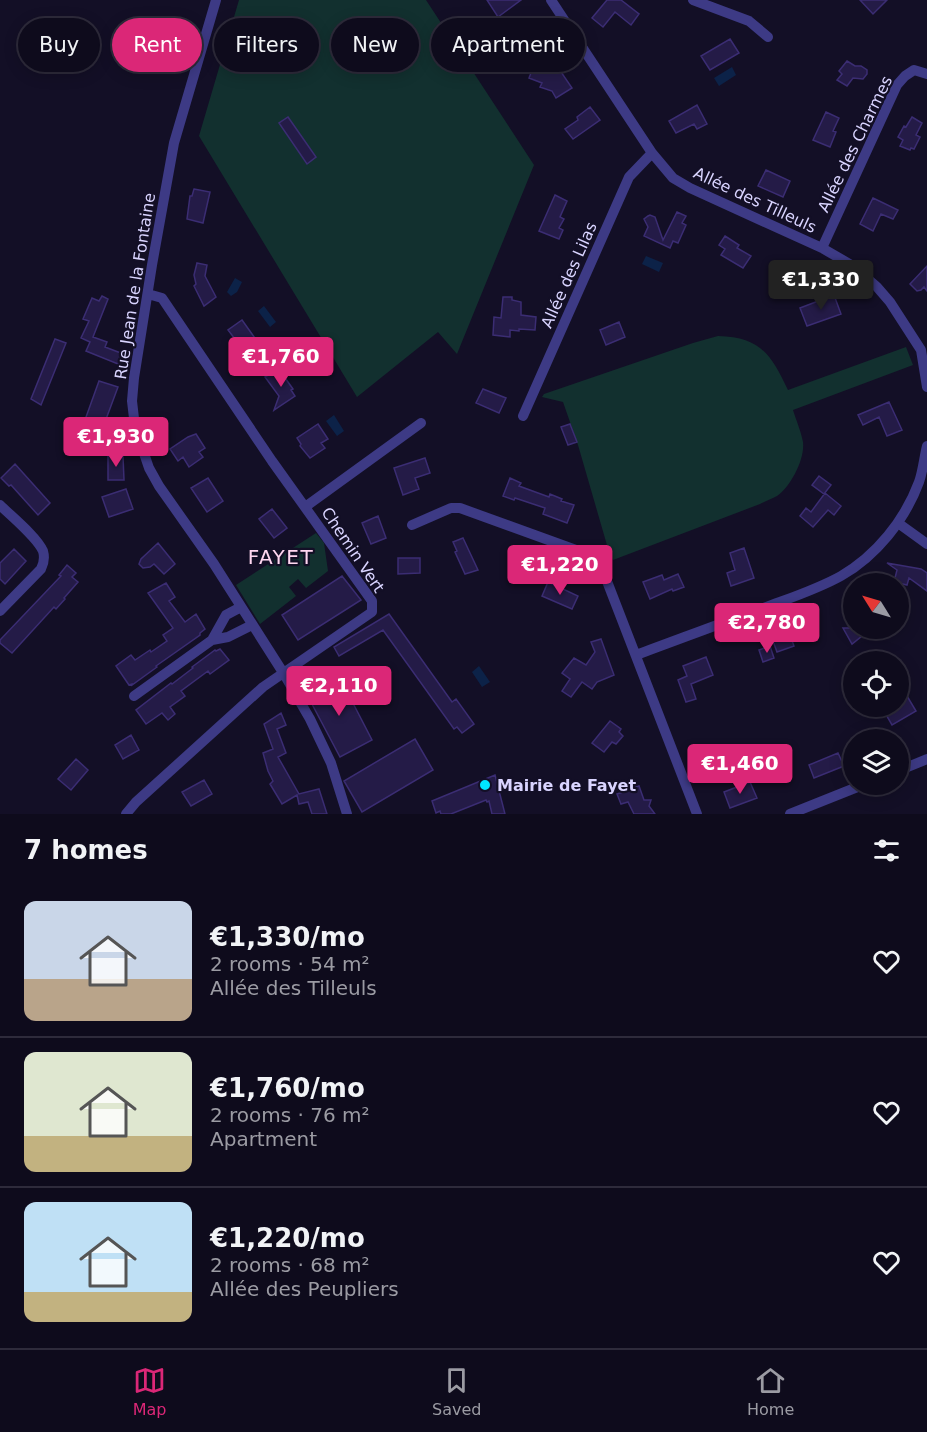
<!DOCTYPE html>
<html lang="en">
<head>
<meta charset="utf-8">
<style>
  :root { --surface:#0e0b1c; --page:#171425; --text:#f1f3f6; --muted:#9b9ba3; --line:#2e2b3b; --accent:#db2777 }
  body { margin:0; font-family:"DejaVu Sans",sans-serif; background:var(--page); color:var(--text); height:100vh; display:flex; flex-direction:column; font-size:22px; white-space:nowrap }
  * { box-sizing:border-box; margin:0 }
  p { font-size:20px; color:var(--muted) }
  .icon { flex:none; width:33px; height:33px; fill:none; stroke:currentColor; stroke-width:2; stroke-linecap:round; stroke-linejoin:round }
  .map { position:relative; height:814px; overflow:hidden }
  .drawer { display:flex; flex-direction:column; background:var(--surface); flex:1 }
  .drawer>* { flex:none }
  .hud { position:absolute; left:18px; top:18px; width:600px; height:54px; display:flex; gap:12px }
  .needle { width:39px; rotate:307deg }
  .buttons { position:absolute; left:843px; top:573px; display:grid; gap:12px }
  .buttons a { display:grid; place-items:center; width:66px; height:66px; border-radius:50%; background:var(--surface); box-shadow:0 3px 15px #0003,0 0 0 2px var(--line); font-size:30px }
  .price { position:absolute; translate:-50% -51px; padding:0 14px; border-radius:6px; background:var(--accent); color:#fff; font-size:20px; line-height:39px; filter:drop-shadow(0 2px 3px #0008) }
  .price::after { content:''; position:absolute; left:50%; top:36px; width:18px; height:14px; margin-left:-9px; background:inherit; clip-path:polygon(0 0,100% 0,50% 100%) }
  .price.active { background:#222; color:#fff }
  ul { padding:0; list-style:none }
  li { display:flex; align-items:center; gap:18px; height:150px; padding:0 24px }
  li+li { border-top:2px solid var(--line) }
  li span { display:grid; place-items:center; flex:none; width:168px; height:120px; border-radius:12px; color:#555 }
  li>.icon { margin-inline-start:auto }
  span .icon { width:72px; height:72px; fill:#fffc; stroke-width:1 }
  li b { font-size:26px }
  h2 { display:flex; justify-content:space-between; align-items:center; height:72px; padding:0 24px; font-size:26px }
  .chip { padding:0 21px; border-radius:27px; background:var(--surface); box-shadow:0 3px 15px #0003,0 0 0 2px var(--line); font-size:21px; line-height:54px }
  .chip.active { background:var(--accent); color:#fff }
  .tab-bar { display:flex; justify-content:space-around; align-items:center; height:84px; border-top:2px solid var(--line); background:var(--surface); font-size:16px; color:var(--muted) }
  .tab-bar a { display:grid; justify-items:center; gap:3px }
  .tab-bar .active { color:var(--accent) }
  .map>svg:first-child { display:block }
  .green { fill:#12302f }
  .water { fill:#0c2248 }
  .building { fill:#241b47; stroke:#3b2d73; stroke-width:1.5 }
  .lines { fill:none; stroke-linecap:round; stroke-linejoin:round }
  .street { stroke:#3d3a85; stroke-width:10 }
  .poi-dot { fill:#00e5ff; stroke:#130f26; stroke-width:2 }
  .labels { text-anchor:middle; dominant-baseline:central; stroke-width:4.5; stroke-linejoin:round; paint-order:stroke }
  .street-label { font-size:16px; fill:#d9d4ff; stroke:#130f26 }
  .poi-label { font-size:16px; font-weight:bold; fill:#d9d4ff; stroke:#130f26; text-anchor:start }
  .quarter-label { font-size:20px; letter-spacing:1.5px; fill:#ffd6f0; stroke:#130f26 }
</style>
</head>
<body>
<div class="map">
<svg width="927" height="814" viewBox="0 0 927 814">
  <rect width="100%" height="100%" fill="#130f26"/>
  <path class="green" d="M239,0H426L534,165L457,354L438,332L357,397L199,136Z
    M718,336C761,337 771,355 788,390L906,347L913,365L793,410C796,420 801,431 803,442C805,459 791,486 777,496C772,499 765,501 760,504L613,560L609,552L578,445L563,402L542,397L544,394L693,343Z
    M316,533L324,543L328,571L306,588L298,579L289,587L296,596L260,624L236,585Z"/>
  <path class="water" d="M732,67L736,75L719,86L714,78Z
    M646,256L663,263L659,272L642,264Z
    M235,278L242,282L237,292L231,296L227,292Z
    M264,306L276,322L270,327L258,311Z
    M334,415L344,431L337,436L326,421Z
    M479,666L490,682L482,687L472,672Z"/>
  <path class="building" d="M487,0H521L498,17Z
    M607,0H621L639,14L631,25L615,12L603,27L592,18Z
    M860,0H887L873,14Z
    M730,39L739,53L710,70L701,56Z
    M541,47L551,51L548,59L564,64L561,72L572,88L556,98L552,91L540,87L542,83L529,78Z
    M847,61L855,66H861L867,70V74L863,79L853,78L847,86L837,80L842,74L839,71Z
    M697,105L707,124L697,129L694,124L676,133L669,121Z
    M590,107L600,120L573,139L565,129L578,120L577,117Z
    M826,112L839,118L833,131L836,132L830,147L813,140Z
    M288,117L316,157L307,164L279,123Z
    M912,117L922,123L916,135L920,137L914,149L911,148L910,150L900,146L903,140L898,137L904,126L906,127Z
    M766,170L790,181L783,197L758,186Z
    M194,189L210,192L203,223L187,219L190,196H192Z
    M555,195L567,201L560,217L564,219L559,228L563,230L559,239L539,231Z
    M873,198L898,210L893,219L881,214L873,231L860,224Z
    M677,212L686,216L682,223L686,225L678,243L673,241L670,248L644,236L648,227L644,219L648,216L650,215L655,217L663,240Z
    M725,236L739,245L737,248L751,256L743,268L721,255L725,249L719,245Z
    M197,263L207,265L205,276L216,297L204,306L194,286L196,284L194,275Z
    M927,266V291L924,287L921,290L917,291L910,284Z
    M834,295L841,314L807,326L800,308Z
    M102,296L108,299L93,337L107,342L105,347L126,355L123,366L86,351L90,342L81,338L89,321L83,319L92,298L99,301Z
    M503,297H512V300L521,302V315L536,317L535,330L519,329V331L510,330V337L493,335L494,317L501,318Z
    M242,320L257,341L244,351L228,330Z
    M619,322L625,337L606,345L600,330Z
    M55,339L66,343L41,405L31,399Z
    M276,370L281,377L283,375L293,389L291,390L295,396L274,410L279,396L265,377Z
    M99,381L118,387L99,438L81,431Z
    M483,389L506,398L499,413L476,403Z
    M889,402L902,430L887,436L879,417L863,425L858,415Z
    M318,424L328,439L321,443L325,448L310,458L300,446L301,444L297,438Z
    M570,424L577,442L568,445L561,427Z
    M196,434L205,448L199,452L203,457L189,467L183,457L178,461L170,449L188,437Z
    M108,456H123L124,480H108Z
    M425,458L430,473L415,478L419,489L403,495L394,468Z
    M15,464L50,503L38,515L11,485L9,486L1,478Z
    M819,476L831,485L824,494L812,485Z
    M208,478L223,501L207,512L191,488Z
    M510,478L521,483L519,486L549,497L550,494L562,499L561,501L574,505L567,523L543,514L545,508L515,498L514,500L503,496Z
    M126,489L133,509L109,517L102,497Z
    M825,493L841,506L834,515L828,510L813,527L800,516L806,508L811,512Z
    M272,509L287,528L274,538L259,519Z
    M378,516L386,538L371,544L362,523Z
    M463,538L478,570L465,574L455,552L457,551L453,542Z
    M158,543L175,564L164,574L154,564L150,567L143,568L139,564L141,559Z
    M744,548L754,578L731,586L727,573L735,570L730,553Z
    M14,549L26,561L5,584L0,579V563Z
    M398,558H420V573L398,574Z
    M887,563L921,569L927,573V591L909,578L907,585L894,582L897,570Z
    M67,565L76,573L72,577L78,582L64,598L65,599L56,609L54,607L12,653L0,643V640L61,576L59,575Z
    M678,574L684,587L673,591L672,589L650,599L643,582L662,575L664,580Z
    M342,576L361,600L298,640L282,615Z
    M548,582L578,596L572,609L542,596Z
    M166,583L175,597L169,601L185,622L196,614L205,629L200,633V635L156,666L157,667L132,685V684L129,685L116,666L131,655L135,660L150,650L151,652L167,641L163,635L173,628L148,593Z
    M389,614L452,702L456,699L474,724L462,733L457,727L454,729L383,630L339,656L334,647Z
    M843,628H872L852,644Z
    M790,635L794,646L777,652L773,641Z
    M601,639L614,675L597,682L592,689L582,682L571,697L562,691L570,679L562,673L574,658L586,665L595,652L591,642Z
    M770,646L774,658L763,662L759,650Z
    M220,649L229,660L210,674L208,671L181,691L185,696L170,707L175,714L168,720L162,713L146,724L136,710L171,683L172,684L193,668L192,667L215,650L216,651Z
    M706,657L713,675L691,684L696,699L686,702L678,680L687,676L683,666Z
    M340,678L372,740L340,757L313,706L306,689L317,684L319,688Z
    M907,696L916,711L892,725L881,706H898V700Z
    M281,713L286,725L277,729L286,753L278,757L299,794L319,789L327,814H312L308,802L299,804L297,795L282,804L270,784L273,781L268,771L263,753L273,749L264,724Z
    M610,721L621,729L619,732L623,736L616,744L612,742L604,752L592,743Z
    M131,735L139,750L123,759L115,745Z
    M415,739L433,770L362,812L344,781Z
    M838,753L844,766L814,778L809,765Z
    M76,759L88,770L71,790L58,779Z
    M495,775L505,814H492L489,801L487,802L486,800L451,814H441L440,811L436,813L432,801Z
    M204,780L212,794L191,806L182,792Z
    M750,782L757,798L730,808L724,792Z
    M634,784L635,787L639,786L644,800H651L649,806L655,814H634L628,802L621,804L617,794L623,792L622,789Z"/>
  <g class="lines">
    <path class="street" d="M216,0L174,143L152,265L134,378L132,401L135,427L149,468L159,486L214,564L284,674L310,719L331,763L347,814
      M551,0L652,153L673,178L690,188L822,248L853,266L877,287L890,302L921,350L927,387
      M693,0L749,21L768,37
      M822,248L897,85L905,76L914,70L927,74
      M523,416L629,177L652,153
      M0,505C11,516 37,537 43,551C45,558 44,563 41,569L0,611
      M305,507L421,423
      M898,523L927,544
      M412,525L451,508H460L598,558L697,814
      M241,607L226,615L212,640L228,637L252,625
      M636,655C677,640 719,624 761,609C787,599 816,590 841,576C876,556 905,520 919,482C923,471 924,458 927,446
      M134,696L212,640
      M898,771L927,759
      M126,814L136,802L263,687L372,612V601L272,461L162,298L148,294
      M790,814L865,784"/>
  </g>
  <circle class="poi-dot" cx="485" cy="785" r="6"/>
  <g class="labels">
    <g class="street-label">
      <text transform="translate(855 144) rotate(-64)">Allée des Charmes</text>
      <text transform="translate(755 200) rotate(25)">Allée des Tilleuls</text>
      <text transform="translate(569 275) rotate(-66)">Allée des Lilas</text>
      <text transform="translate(135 286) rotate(-81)">Rue Jean de la Fontaine</text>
      <text transform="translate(353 550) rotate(56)">Chemin Vert</text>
    </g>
    <g class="poi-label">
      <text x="497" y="785">Mairie de Fayet</text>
    </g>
    <g class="quarter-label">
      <text x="281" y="557">FAYET</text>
    </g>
  </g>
</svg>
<div class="buttons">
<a><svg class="needle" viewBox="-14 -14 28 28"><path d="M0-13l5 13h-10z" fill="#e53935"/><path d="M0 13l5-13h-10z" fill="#9b9ba3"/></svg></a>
<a><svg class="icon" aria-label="locate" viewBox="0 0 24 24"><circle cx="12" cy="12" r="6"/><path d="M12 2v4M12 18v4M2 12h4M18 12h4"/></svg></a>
<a><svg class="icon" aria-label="layers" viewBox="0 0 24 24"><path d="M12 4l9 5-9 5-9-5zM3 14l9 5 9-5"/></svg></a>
</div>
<b class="price active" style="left:821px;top:311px">€1,330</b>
<b class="price" style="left:281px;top:388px">€1,760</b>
<b class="price" style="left:116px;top:468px">€1,930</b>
<b class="price" style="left:560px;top:596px">€1,220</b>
<b class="price" style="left:767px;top:654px">€2,780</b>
<b class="price" style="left:339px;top:717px">€2,110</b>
<b class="price" style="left:740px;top:795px">€1,460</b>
<div class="hud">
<a class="chip">Buy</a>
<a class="chip active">Rent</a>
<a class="chip">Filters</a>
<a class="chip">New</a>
<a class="chip">Apartment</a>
</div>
</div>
<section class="drawer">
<h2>7 homes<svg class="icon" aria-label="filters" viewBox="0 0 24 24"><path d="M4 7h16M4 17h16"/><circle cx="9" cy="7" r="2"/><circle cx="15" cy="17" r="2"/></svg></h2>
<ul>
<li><span style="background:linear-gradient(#c9d6e8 65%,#b9a48a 0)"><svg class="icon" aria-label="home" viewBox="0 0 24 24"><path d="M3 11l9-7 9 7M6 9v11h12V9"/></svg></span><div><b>€1,330/mo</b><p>2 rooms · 54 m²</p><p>Allée des Tilleuls</p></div><svg class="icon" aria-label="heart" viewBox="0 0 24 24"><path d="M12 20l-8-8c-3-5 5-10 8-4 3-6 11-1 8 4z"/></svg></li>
<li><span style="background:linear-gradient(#dfe7d0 70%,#c2b280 0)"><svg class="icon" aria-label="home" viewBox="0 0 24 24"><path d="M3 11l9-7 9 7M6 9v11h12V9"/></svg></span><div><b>€1,760/mo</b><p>2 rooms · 76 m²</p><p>Apartment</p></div><svg class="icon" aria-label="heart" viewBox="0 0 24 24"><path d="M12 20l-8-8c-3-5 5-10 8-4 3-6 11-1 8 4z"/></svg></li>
<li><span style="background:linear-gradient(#bfe0f5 75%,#c2b280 0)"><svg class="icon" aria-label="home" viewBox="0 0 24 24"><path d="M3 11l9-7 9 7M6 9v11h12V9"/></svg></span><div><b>€1,220/mo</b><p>2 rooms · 68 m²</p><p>Allée des Peupliers</p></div><svg class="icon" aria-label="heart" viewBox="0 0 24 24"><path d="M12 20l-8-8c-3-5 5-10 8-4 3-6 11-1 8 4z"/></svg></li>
</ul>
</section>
<nav class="tab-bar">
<a class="active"><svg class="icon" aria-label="map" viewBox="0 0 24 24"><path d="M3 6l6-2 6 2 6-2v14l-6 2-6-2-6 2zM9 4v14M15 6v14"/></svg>Map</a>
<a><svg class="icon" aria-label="saved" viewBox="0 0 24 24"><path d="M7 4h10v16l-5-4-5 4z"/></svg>Saved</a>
<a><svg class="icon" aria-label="home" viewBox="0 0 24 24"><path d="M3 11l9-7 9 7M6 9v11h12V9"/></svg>Home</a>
</nav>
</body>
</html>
